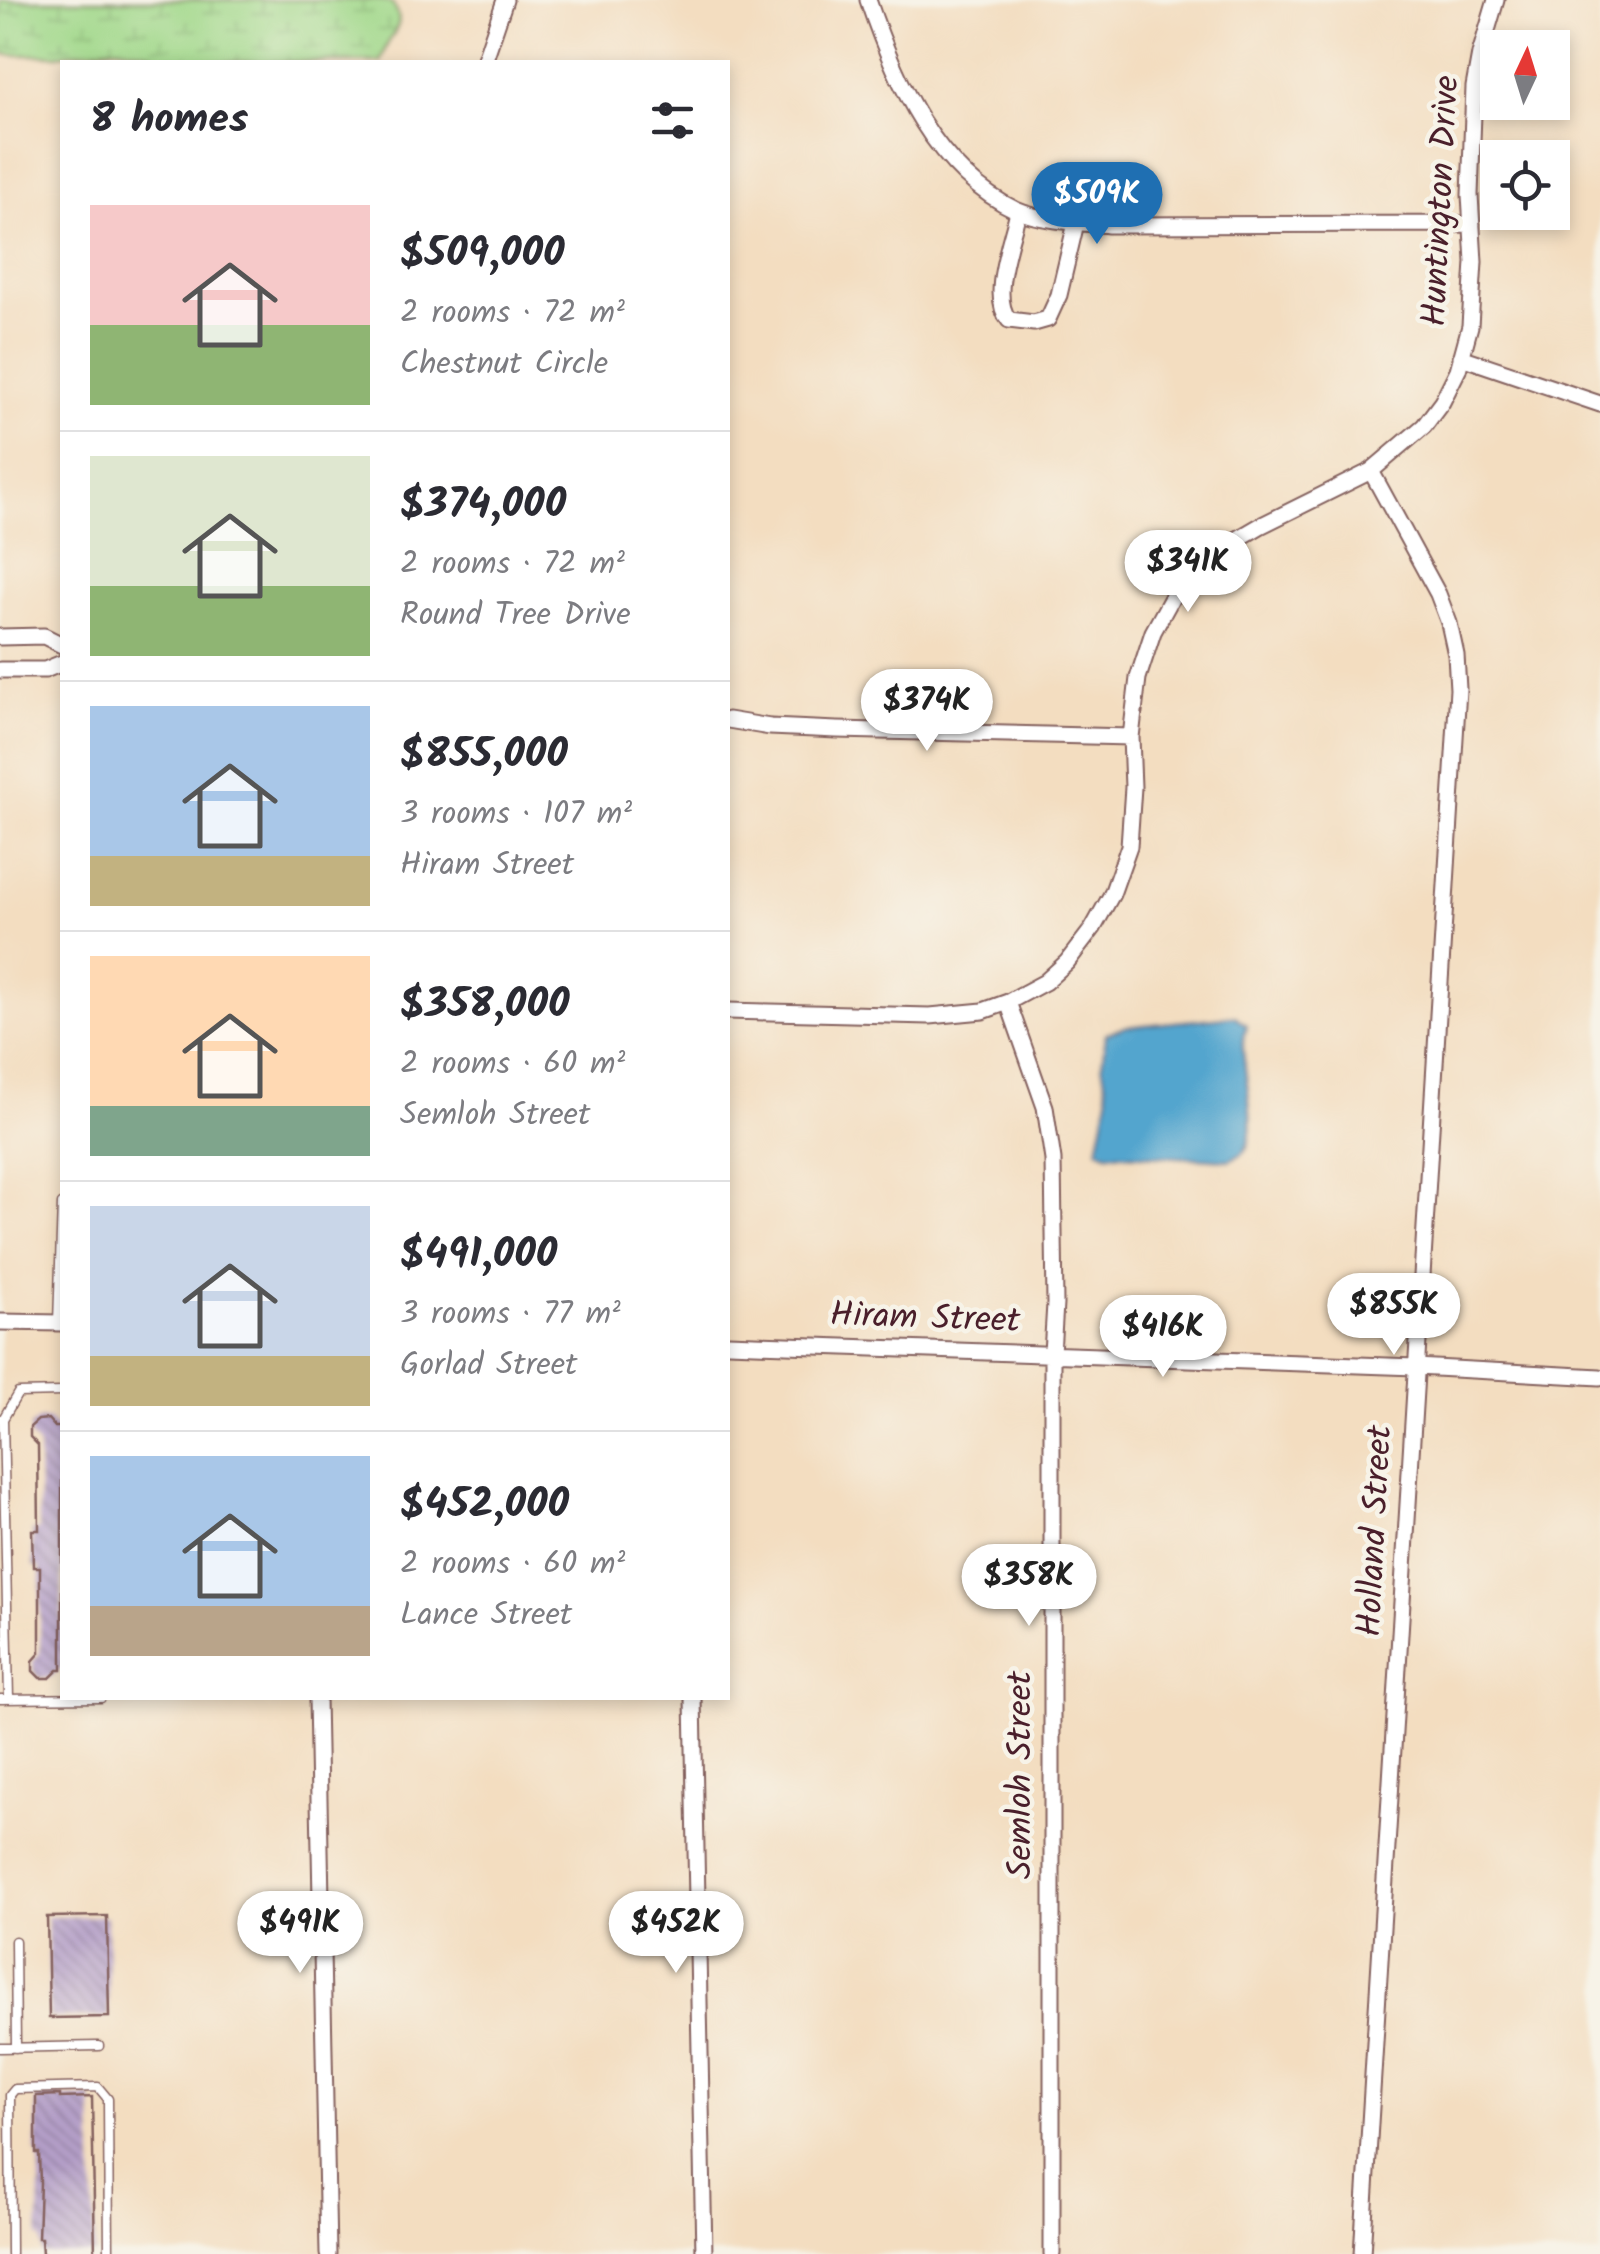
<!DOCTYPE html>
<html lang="en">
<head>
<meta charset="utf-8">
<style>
  :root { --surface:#fff; --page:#f7f7f7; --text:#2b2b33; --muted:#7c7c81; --line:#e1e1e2; --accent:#1f6fb2 }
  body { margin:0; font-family:Kalam,sans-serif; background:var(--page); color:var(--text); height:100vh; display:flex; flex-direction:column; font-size:38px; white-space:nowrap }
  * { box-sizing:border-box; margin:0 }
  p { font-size:32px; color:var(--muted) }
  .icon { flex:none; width:55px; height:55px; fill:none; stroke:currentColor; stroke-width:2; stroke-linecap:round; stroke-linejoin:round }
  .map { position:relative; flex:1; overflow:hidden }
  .side { position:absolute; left:60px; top:60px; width:670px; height:1640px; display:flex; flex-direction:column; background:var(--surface); border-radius:0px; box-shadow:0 5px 15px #0003 }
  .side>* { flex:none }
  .needle { width:65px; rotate:4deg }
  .fabs { position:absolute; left:1480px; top:30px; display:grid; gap:20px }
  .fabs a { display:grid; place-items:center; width:90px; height:90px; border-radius:0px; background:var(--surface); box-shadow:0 5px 15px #0003; font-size:50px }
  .price { position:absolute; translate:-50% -85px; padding:0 22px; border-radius:35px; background:#fff; color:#222; font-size:32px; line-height:65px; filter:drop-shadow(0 2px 5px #0008) }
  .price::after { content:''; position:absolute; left:50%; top:60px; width:30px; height:22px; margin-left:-15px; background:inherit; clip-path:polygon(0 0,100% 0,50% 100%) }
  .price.current { background:var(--accent); color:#fff }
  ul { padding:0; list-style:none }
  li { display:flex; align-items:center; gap:30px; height:250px; padding:0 30px }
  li+li { border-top:2px solid var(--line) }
  li span { display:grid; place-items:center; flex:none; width:280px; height:200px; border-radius:0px; color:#555 }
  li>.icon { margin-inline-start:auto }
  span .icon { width:120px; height:120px; fill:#fffc; stroke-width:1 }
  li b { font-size:42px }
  h2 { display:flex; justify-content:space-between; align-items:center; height:120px; padding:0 30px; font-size:42px }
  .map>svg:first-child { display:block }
  .wetland { fill:url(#wetland-marsh); stroke:#757c5a; stroke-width:2.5 }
  .water { fill:#53a5ce; stroke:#4e627c; stroke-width:2.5 }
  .building { fill:url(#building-back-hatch) }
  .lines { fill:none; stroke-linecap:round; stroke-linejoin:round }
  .lane-casing { stroke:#85625f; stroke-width:11 }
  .street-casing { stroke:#85625f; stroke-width:19 }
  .lane { stroke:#fff; stroke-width:8 }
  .street { stroke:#fff; stroke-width:15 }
  .labels { text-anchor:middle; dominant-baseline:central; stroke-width:9; stroke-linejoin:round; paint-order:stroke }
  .street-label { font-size:35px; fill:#4a1f2b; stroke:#f7f3e8 }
</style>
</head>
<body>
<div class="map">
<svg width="1600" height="2254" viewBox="0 0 1600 2254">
  <defs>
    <pattern id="wetland-marsh" width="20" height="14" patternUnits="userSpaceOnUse" patternTransform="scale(2.5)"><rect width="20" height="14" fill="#a0d88a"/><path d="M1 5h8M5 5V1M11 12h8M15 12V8" fill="none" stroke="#8bb977"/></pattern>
    <pattern id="building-back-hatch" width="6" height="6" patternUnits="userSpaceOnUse" patternTransform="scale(2.5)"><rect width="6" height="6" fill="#b49fc8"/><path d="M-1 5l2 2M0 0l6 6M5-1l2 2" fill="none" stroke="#9481a3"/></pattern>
  </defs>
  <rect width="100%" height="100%" fill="#f7f3e8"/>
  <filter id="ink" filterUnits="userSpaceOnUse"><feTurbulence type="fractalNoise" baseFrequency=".01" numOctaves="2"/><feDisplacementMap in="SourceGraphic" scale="20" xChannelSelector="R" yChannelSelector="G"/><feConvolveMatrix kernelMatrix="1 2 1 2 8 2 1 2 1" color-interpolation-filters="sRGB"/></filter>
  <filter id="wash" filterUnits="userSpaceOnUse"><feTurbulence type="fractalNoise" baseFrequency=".0048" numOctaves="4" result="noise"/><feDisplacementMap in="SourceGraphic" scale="40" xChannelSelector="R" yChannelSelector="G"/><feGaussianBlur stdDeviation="2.25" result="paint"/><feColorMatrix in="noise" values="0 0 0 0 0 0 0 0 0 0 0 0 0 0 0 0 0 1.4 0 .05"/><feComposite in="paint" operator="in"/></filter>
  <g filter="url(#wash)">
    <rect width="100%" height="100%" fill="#f3ddc0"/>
    <path class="wetland" d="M0,0H380L392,3C405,23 397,27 387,45C384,50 383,57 380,62H171L147,52L116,47L58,55H7L0,51Z"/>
    <path class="water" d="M1235,1016L1246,1025C1245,1030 1243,1036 1243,1041C1241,1064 1261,1136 1243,1152C1240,1156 1234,1157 1229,1160L1107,1153L1098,1149L1108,1098L1102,1064L1106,1034L1124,1027Z"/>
    <g id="blocks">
      <path class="building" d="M48,1419L55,1427H62V1670H58L50,1678H40L33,1671V1661L40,1653V1567H33L32,1530H39L38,1445L30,1437V1427L38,1420Z
        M107,1916L109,2017L49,2018L47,1917Z
        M60,2095V2098L92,2097L95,2254H42L41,2238H38L40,2183L39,2153H36V2096Z"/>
    </g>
  </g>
  <g filter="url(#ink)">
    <use href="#blocks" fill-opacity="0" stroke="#85625f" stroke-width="2.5"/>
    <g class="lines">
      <g class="lane-casing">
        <path id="lane" d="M58,1323L62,1204
          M0,1419H3L18,1393L62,1392
          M3,1419L9,1699
          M0,1699L101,1698
          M15,1941L16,2048
          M0,2048L99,2046
          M11,2254L10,2095L15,2089L98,2087L108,2099L109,2254"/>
      </g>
      <g class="street-casing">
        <path id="street" d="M868,0C895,80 935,172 1016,210C1040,221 1082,223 1108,225L1472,224
          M484,62L505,0
          M1018,211C1012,240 989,297 1009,320L1034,323L1048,319L1059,295L1076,223
          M1461,357L1600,404
          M0,637L44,636L62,645
          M0,670H45L62,663
          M728,720L770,727L837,730L1131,737
          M1008,1002L1045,1107L1053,1160L1055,1304L1052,1353V2254
          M728,1011L930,1016L983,1011L1008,1002L1045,982L1067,962L1093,928L1112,894L1129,846L1133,787L1131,737L1138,678L1153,632L1175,592L1212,554L1260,526L1371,471L1424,426L1442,402L1458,370L1470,326L1474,262L1470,195L1474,87L1480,54L1496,0
          M0,1322L62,1323
          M728,1343L1416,1367L1600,1377
          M317,1698L328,2254
          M693,1698L704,2254
          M1362,2254L1458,689L1456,655L1449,623L1438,594L1371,471"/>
      </g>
      <use href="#lane" class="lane"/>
      <use href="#street" class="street"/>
    </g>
  </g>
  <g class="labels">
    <g class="street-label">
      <text transform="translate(1442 201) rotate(-87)">Huntington Drive</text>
      <text transform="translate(925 1319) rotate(2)">Hiram Street</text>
      <text transform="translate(1376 1531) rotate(-87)">Holland Street</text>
      <text transform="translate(1022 1775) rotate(-90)">Semloh Street</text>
    </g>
  </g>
</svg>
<div class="fabs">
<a><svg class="needle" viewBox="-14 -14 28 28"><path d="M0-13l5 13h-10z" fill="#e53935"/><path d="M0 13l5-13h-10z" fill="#7c7c81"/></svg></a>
<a><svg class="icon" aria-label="locate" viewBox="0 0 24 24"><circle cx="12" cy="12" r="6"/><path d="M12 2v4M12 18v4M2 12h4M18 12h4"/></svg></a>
</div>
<b class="price current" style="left:1097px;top:247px">$509K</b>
<b class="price" style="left:1188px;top:615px">$341K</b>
<b class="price" style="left:927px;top:754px">$374K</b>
<b class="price" style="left:1394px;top:1358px">$855K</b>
<b class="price" style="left:1163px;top:1380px">$416K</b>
<b class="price" style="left:1029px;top:1629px">$358K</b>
<b class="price" style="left:300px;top:1976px">$491K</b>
<b class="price" style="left:676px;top:1976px">$452K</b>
<section class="side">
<h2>8 homes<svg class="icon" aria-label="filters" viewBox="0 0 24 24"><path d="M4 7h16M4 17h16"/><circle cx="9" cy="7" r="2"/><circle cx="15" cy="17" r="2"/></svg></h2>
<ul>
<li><span style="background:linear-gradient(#f6c9c9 60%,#8fb573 0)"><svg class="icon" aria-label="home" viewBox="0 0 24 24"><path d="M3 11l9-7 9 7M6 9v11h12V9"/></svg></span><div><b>$509,000</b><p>2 rooms · 72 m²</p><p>Chestnut Circle</p></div></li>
<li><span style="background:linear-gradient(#dfe7d0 65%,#8fb573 0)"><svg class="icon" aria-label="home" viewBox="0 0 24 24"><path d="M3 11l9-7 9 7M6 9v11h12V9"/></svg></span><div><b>$374,000</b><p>2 rooms · 72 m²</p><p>Round Tree Drive</p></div></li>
<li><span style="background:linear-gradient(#a9c7e8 75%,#c2b280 0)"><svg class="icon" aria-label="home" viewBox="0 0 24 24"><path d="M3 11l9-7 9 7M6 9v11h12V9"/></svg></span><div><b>$855,000</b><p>3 rooms · 107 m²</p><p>Hiram Street</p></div></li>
<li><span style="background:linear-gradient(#ffd9b3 75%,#7fa58c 0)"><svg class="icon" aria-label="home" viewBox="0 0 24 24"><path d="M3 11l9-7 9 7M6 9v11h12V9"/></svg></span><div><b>$358,000</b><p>2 rooms · 60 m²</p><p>Semloh Street</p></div></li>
<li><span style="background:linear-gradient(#c9d6e8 75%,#c2b280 0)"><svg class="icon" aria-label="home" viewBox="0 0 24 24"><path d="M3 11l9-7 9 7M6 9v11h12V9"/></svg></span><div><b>$491,000</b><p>3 rooms · 77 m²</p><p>Gorlad Street</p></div></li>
<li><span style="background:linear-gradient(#a9c7e8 75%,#b9a48a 0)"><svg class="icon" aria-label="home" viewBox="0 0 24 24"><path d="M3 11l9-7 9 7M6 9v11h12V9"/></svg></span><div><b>$452,000</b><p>2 rooms · 60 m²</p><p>Lance Street</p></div></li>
</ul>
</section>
</div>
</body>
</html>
